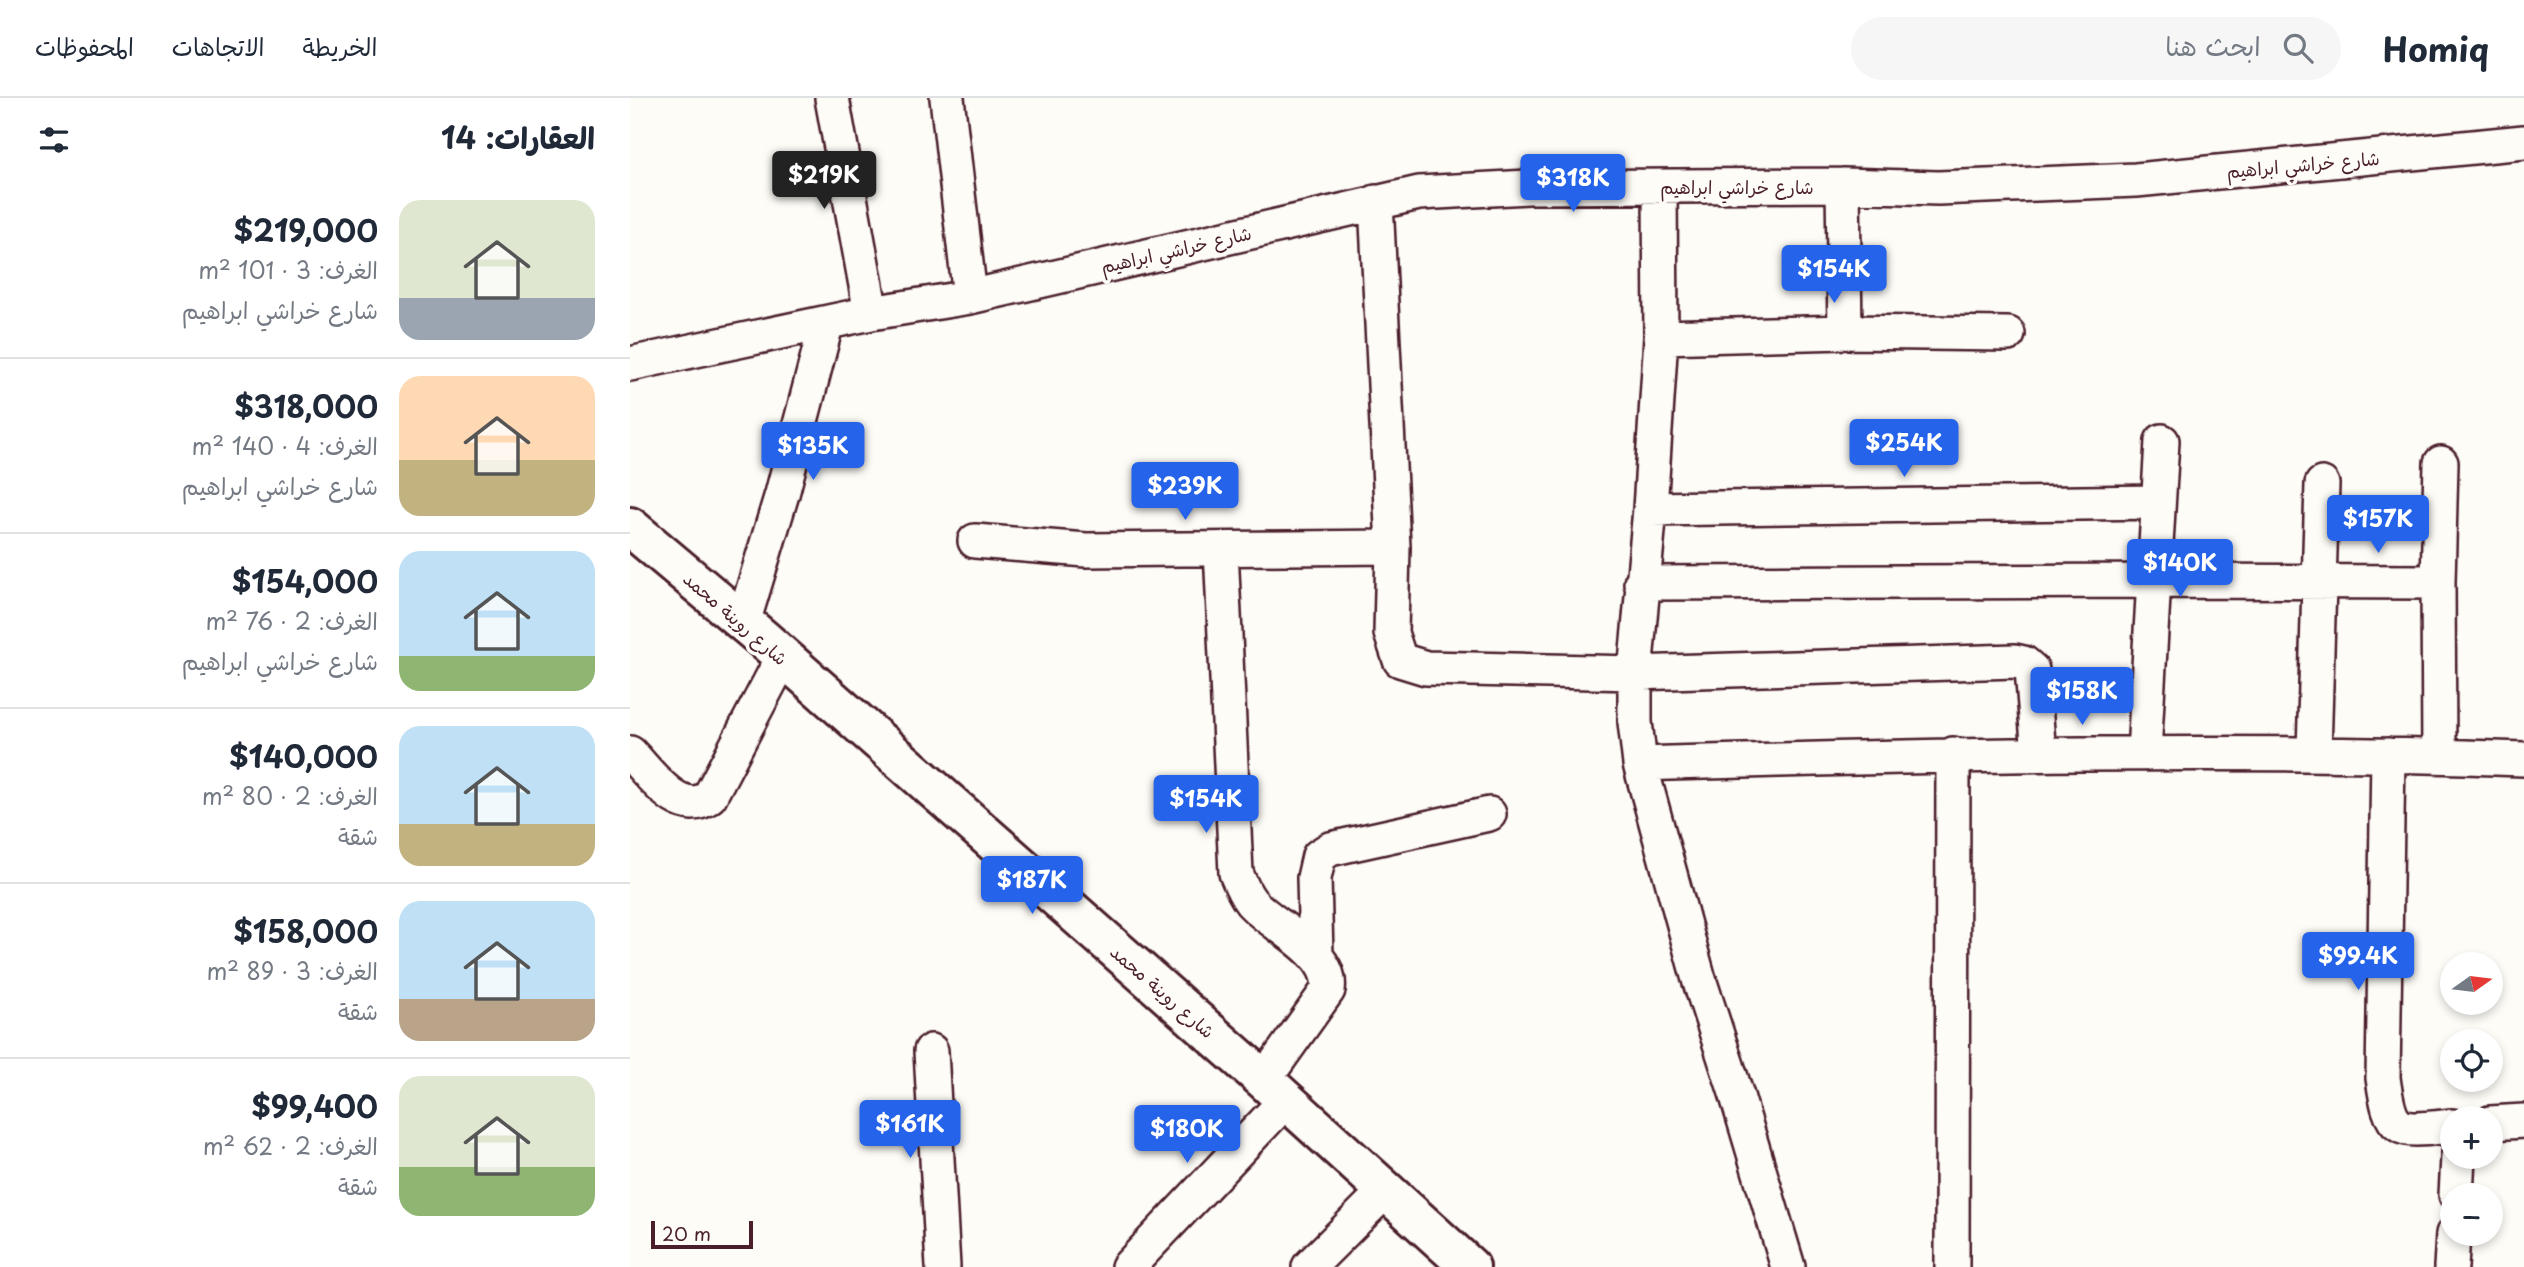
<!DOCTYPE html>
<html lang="ar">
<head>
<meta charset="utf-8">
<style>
  :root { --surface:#fff; --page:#f6f6f7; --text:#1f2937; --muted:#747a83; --line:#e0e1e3; --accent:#2563eb }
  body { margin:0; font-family:"Playpen Sans","Playpen Sans Arabic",sans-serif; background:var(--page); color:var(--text); direction:rtl; height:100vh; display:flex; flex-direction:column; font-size:26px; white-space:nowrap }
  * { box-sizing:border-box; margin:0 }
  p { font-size:23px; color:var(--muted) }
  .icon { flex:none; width:38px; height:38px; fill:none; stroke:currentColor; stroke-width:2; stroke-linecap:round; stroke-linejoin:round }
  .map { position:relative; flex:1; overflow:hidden; direction:ltr }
  .sheet { display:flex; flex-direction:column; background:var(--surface); width:630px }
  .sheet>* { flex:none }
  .needle { width:46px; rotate:76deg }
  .tools { position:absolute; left:1810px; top:854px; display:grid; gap:14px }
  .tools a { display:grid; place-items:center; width:63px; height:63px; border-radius:50%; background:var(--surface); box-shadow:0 4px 10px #0003; font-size:35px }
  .scale { position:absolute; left:21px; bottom:18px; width:102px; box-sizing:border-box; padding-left:7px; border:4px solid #4a1f2b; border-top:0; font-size:19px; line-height:24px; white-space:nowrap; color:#4a1f2b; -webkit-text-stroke:5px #fdfcf7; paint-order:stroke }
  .price { position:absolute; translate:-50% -60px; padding:0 16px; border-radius:7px; background:var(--accent); color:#fff; font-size:23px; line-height:46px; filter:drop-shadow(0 2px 4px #0008) }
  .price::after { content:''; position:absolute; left:50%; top:42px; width:21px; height:16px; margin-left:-10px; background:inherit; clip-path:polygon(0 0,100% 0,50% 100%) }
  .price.on { background:#222; color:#fff }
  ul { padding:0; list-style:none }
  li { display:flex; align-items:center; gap:21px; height:175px; padding:0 35px }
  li+li { border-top:2px solid var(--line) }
  li span { display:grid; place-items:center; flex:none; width:196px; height:140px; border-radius:21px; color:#555 }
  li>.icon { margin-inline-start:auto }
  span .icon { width:84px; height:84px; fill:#fffc; stroke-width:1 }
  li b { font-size:30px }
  h2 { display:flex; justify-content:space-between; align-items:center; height:84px; padding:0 35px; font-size:30px }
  header { display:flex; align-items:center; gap:42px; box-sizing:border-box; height:98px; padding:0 35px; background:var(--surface); border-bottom:2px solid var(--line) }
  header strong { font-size:33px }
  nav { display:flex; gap:38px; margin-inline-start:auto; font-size:24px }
  .search { width:490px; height:63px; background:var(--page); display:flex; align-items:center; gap:18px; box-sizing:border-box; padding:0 24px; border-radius:38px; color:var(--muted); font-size:26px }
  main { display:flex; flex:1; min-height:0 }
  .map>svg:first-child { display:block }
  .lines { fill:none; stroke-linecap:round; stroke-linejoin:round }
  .street-casing { stroke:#4a1f2b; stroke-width:38 }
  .secondary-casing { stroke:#4a1f2b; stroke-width:44 }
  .street { stroke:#fdfcf7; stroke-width:33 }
  .secondary { stroke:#fdfcf7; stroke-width:38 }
  .labels { text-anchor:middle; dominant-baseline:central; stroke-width:7; stroke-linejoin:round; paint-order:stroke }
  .street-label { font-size:18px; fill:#4a1f2b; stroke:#fdfcf7 }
</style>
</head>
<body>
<header>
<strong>Homiq</strong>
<div class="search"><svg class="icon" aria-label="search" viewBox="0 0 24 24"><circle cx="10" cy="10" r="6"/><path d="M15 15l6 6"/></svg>ابحث هنا</div>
<nav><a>الخريطة</a><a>الاتجاهات</a><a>المحفوظات</a></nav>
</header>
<main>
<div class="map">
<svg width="1894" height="1169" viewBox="0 0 1894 1169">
  <rect width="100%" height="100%" fill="#fdfcf7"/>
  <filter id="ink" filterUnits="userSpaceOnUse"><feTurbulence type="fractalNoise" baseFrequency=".0143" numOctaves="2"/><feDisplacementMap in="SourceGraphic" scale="14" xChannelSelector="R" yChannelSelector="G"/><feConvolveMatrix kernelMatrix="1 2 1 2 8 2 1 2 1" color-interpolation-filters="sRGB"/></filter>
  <g filter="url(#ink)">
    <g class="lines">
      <g class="street-casing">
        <path id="street" d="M202,0L241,215
          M317,0L340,199
          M1213,87L1215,234
          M1030,89L1031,239L1020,411L1005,575V624L1010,666L1068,878L1107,998L1158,1169
          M746,104L763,449L761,535L770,562L796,570L1005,575L1385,563L1394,565L1402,572L1409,656
          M1031,239L1215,234L1378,236
          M0,266L241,215L340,199L789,95L898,89L1213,87L1308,90L1506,82L1894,44
          M1020,411L1528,404
          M345,443L456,452L763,449
          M591,451L606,775C610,785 614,795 621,804C643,829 704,854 698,892L634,982
          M1011,485L1524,483L1808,484
          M113,525L152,396L196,227
          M1684,654L1692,386
          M0,655C19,674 51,723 80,698L153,559
          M1514,655L1532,343
          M1758,657L1753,980C1761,1037 1767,1034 1822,1028
          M1809,658L1808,484L1811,365
          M1010,666C1305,657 1599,650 1894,661
          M686,858L684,780L689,758L700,751L859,716
          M301,953L313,1169
          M1860,1025L1894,1023
          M1826,1097L1828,1059
          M498,1169L656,1002
          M679,1169L757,1091
          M1322,1169L1323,656
          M1821,1169L1823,1136"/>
      </g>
      <g class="secondary-casing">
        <path id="secondary" d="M0,429L132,540L634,982L840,1169"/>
      </g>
      <use href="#street" class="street"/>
      <use href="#secondary" class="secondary"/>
    </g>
  </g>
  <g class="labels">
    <g class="street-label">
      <text transform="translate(1673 66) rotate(-5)">شارع خراشي ابراهيم</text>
      <text x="1107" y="88">شارع خراشي ابراهيم</text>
      <text transform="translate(546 151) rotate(-13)">شارع خراشي ابراهيم</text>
      <text transform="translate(106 520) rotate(41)">شارع روينة محمد</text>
      <text transform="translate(533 893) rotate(41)">شارع روينة محمد</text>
    </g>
  </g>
</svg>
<div class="tools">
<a><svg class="needle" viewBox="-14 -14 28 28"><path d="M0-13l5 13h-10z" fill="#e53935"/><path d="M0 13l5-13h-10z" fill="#747a83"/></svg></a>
<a><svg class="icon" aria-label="locate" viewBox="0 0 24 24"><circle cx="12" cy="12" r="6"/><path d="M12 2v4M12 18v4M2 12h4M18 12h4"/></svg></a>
<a>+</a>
<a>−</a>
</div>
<div class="scale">20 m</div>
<b class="price on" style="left:194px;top:113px">$219K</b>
<b class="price" style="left:943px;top:116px">$318K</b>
<b class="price" style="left:1204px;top:207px">$154K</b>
<b class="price" style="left:1274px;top:381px">$254K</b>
<b class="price" style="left:183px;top:384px">$135K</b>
<b class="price" style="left:555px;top:424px">$239K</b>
<b class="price" style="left:1748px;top:457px">$157K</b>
<b class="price" style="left:1550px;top:501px">$140K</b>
<b class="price" style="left:1452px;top:629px">$158K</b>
<b class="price" style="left:576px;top:737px">$154K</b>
<b class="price" style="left:402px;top:818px">$187K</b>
<b class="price" style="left:1728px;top:894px">$99.4K</b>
<b class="price" style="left:280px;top:1062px">$161K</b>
<b class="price" style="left:557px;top:1067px">$180K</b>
</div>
<section class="sheet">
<h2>العقارات: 14<svg class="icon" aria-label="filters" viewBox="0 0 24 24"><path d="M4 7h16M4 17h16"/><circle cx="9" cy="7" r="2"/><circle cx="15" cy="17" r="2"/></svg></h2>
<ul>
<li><span style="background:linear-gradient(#dfe7d0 70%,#9aa5b1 0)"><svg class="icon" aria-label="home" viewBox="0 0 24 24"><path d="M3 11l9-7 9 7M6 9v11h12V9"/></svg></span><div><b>$219,000</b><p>الغرف: 3 · 101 m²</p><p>شارع خراشي ابراهيم</p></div></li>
<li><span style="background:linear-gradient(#ffd9b3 60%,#c2b280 0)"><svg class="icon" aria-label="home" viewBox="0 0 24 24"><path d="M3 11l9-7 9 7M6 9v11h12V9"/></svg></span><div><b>$318,000</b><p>الغرف: 4 · 140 m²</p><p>شارع خراشي ابراهيم</p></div></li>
<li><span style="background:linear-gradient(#bfe0f5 75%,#8fb573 0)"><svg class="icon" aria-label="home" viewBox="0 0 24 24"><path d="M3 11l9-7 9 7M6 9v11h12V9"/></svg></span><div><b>$154,000</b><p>الغرف: 2 · 76 m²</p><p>شارع خراشي ابراهيم</p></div></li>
<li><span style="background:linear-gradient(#bfe0f5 70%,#c2b280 0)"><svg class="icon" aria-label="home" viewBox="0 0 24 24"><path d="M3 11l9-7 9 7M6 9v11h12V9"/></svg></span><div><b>$140,000</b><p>الغرف: 2 · 80 m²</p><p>شقة</p></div></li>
<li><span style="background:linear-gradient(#bfe0f5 70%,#b9a48a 0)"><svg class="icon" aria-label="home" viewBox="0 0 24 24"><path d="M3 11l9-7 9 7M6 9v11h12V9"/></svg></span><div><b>$158,000</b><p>الغرف: 3 · 89 m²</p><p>شقة</p></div></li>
<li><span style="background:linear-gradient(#dfe7d0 65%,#8fb573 0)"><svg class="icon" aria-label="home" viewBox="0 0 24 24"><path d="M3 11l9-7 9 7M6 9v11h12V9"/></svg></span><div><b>$99,400</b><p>الغرف: 2 · 62 m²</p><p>شقة</p></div></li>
</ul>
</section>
</main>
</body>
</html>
